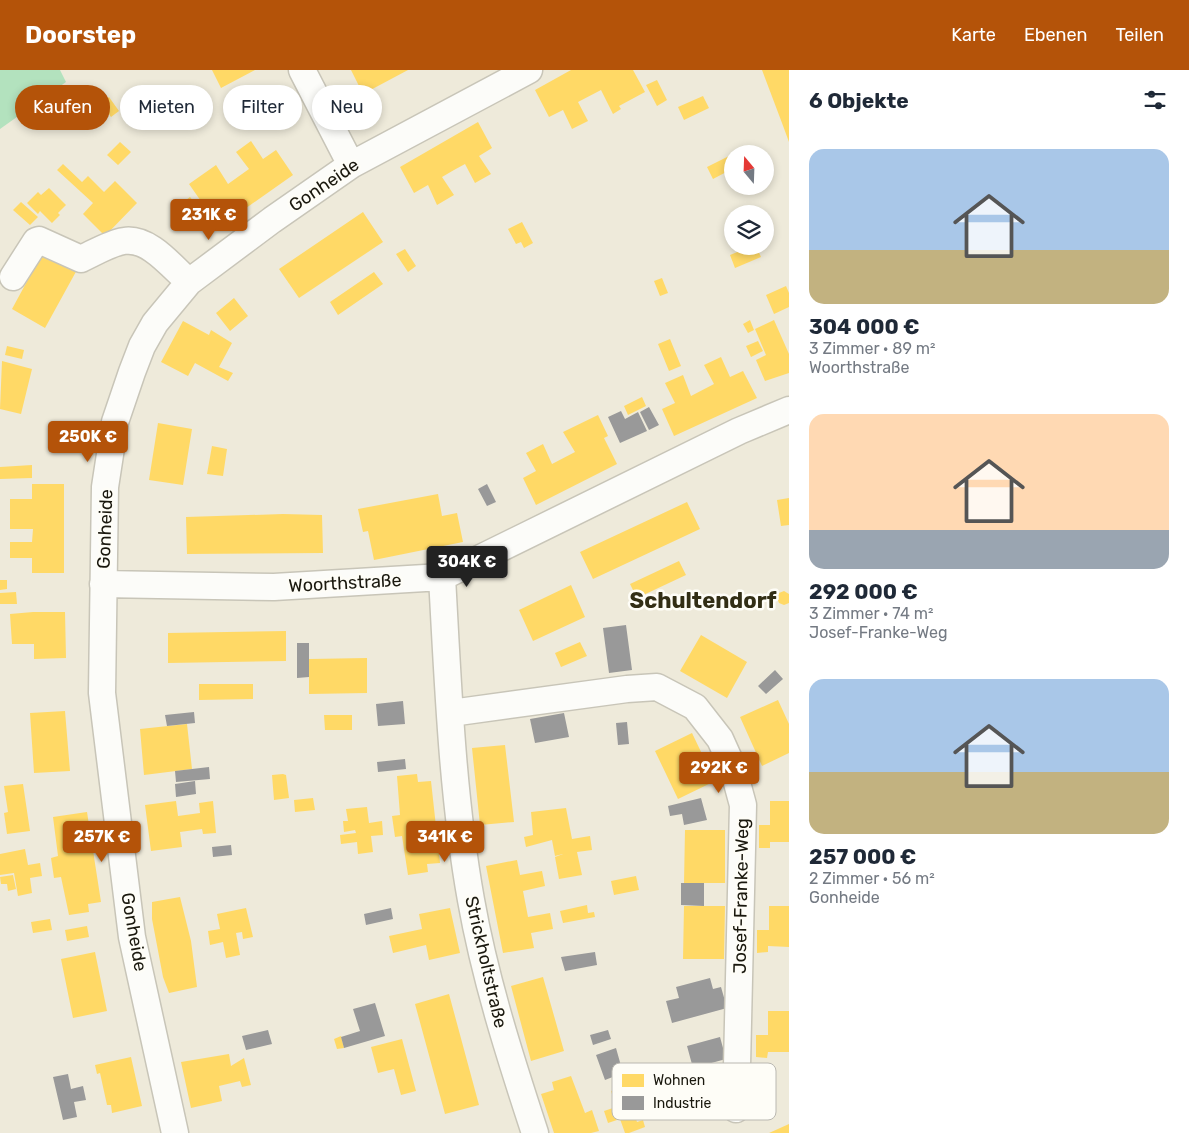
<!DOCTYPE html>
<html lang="de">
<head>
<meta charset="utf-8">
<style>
  :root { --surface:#fff; --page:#f2f2f3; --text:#1f2937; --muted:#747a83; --accent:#b45309 }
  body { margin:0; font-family:Rubik,sans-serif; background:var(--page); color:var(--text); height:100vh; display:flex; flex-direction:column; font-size:19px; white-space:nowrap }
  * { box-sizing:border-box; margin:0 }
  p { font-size:16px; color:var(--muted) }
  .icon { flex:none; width:28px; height:28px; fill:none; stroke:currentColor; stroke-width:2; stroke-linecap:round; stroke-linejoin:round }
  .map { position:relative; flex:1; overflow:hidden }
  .sheet { display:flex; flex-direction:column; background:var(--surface); width:400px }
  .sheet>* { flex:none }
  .top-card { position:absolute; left:15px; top:15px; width:475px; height:45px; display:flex; gap:10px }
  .needle { width:32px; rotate:341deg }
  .buttons { position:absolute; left:724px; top:75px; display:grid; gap:10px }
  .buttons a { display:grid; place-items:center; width:50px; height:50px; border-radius:50%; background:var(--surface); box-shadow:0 2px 8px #0003; font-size:25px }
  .price { position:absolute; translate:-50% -42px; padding:0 11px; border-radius:5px; background:var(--accent); color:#fff; font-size:16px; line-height:32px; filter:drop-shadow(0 1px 2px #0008) }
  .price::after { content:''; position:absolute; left:50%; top:30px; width:15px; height:11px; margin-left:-8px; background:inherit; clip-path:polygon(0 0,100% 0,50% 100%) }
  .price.current { background:#222; color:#fff }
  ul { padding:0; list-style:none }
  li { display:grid; align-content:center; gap:10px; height:265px; padding:0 20px }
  li span { display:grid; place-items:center; height:155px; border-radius:15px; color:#555 }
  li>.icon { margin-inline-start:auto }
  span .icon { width:90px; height:90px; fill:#fffc; stroke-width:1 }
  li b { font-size:21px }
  h2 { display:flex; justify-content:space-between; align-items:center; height:60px; padding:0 20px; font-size:21px }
  .pill { padding:0 18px; border-radius:22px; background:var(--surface); box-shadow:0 2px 8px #0003; font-size:18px; line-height:45px }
  .pill.current { background:var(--accent); color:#fff }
  header { display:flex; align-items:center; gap:30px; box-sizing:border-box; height:70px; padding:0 25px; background:var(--accent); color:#fff }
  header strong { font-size:24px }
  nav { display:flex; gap:28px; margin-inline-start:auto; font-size:18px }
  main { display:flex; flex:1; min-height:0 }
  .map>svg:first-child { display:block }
  .green { fill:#b3e2be }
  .homes { fill:#ffd966 }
  .industry { fill:#999 }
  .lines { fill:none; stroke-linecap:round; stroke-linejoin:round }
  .minor-casing { stroke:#c8c5b8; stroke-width:29 }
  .minor { stroke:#fcfcf9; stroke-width:26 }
  .labels { text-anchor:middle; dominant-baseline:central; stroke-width:5; stroke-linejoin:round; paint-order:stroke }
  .street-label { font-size:18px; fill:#1a180e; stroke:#fefdf7 }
  .district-label { font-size:22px; font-weight:bold; fill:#322e15; stroke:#fefdf7 }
  .key { fill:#fefdf7; stroke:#bab8b1; stroke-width:1 }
  .key-label { font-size:14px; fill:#1a180e }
</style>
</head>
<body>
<header>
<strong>Doorstep</strong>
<nav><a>Karte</a><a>Ebenen</a><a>Teilen</a></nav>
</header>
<main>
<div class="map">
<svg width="789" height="1063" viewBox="0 0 789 1063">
  <rect width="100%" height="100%" fill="#eeeada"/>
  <path class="green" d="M0,0H60L66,12L0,59Z"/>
  <path class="homes" d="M212,0H255L221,18Z
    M351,0H408L363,24Z
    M571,0H633L645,22L619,36L621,39L613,44L601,20L578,32L588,51L572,59L563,40L549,47L535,20Z
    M762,0H789V72L782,53Z
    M657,10L667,30L657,36L646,15Z
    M74,23L81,32L66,44L58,35Z
    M703,26L709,38L684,50L678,37Z
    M109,27L119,41L111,47L101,33Z
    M478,52L492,78L479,86L491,104L475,113L465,94L454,100L442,107L454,125L437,135L428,115L414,123L400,97Z
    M251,71L263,89L276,80L293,105L219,157L189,114L216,95L228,114L249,99L236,82Z
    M120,72L131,82L118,95L107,85Z
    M731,85L732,99L713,109L707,97Z
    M63,94L82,112L88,106L104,122L115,111L137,133L105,166L83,144L93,133L57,100Z
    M49,118L66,135L58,143L60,145L52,153L40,141L38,144L27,133L38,122L41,125Z
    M190,127L204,145L191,154L178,136Z
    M21,132L38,147L30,155L13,140Z
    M363,142L383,172L299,228L279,199Z
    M522,152L533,173L524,178L521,172L516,174L508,159Z
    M752,176H756L761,187L735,198L730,185Z
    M405,179L416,196L408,202L396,184Z
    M44,180L78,198L45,258L12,239Z
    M374,202L383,214L338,245L330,232Z
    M662,208L668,223L660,226L654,211Z
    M786,216L789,223V237L774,244L766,225Z
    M234,228L248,246L230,261L216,243Z
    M750,250L754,260L748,263L743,254Z
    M774,250L789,284V303L765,311L756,290L766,285L755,259Z
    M183,251L209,265L211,260L232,273L219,297L233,303L228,311L195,293L188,306L161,292Z
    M670,269L681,296L669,301L658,274Z
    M758,271L763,281L751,287L746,276Z
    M7,276L24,280L22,289L5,285Z
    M721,287L730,307L743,301L757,328L674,366L662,339L675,333L665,313L683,305L691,326L714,314L704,295Z
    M2,291L32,299L21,344L0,339Z
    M642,327L646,336L628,345L624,336Z
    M598,345L608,366L604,368L617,394L536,435L523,408L536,401L526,383L543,374L552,394L575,382L563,362Z
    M158,353L192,359L183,415L149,410Z
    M212,376L227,379L223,406L207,404Z
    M32,395V408L0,409V397Z
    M32,414H64V503H32V488H10V472H32L33,459H10V429H32Z
    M438,424L442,446L457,443L463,472L374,490L368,461L363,462L358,439Z
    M789,428V455L781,456L777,430Z
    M687,432L700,459L593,509L580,482Z
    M283,444L322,445L323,483L187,484L186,447Z
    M679,491L686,505L637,528L630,514Z
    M0,510H7V519L0,520Z
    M571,515L585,547L533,571L519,540Z
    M784,521L789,524V533L784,535L779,533L777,528L779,523Z
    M16,522L17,534H0V523Z
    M33,542H65L66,588L34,589V574H12L10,544Z
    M286,561V591L168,593V563Z
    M701,565L747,592L727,628L680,601Z
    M580,572L587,586L561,597L555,583Z
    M367,588V623L309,624V589Z
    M199,614H253V629L199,630Z
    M778,630L789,654V683L762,696L740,647Z
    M65,641L70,701L34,703L30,643Z
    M324,645H352V660H325Z
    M187,654L192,699L144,705L140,659Z
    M692,663L715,711L678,729L655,681Z
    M505,675L514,752L480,755L472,678Z
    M283,704L286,705L289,728L274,730L272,705Z
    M417,704L418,712L431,711L440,793L427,794L428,802L408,805L402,766L395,767L392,746L400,745L397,706Z
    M23,714L30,761L7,764L4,743L8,742L4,716Z
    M313,728L315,740L295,742L294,730Z
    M176,731L178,746L200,743L199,733L213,731L216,763L203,764L202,759L180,762L182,777L151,781L145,735Z
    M770,731H789V772H770V778H759V755H770Z
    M367,737L369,753L382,751L383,765L371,766L373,782L358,784L357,772L341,774L340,765L356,763L355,760L344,762L343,751H348L346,739Z
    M566,738L572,769L590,766L592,780L577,782L582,805L559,809L555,787L563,784L555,786L552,770L526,777L524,767L533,765L531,742Z
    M87,742L101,832L88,834L89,842L69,845L61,807L54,808L51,788L58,786L53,747Z
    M685,760H725V813H684Z
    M25,779L28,795L40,793L42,806L30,808L32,823L18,826L14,803L0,805V784Z
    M517,790L520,805L542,801L545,816L523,821L528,847L550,843L553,859L531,863L534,878L503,883L486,796Z
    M13,805L16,819L8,821L7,814H1L0,807Z
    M636,806L639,820L614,825L611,811Z
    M180,827L191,871L197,917L169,923L163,907L152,849V832Z
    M587,835L588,843L594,842L595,847L563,853L560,841Z
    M684,836H725L724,889H683Z
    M769,836H789V877L768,876V882L757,883V860H769Z
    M246,838L253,867L243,869L242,862L236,863L240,885L226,888L223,872L210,875L208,861L220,859L217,844Z
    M450,838L460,883L429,890L426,875L393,883L389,866L422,859L419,844Z
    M50,849L52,860L33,863L31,852Z
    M87,856L89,867L67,871L65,860Z
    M95,882L107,941L73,948L61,889Z
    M543,907L564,981L531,991L511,916Z
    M449,924L479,1035L445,1044L415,934Z
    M768,941H789V982H768L767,988L756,987V965H768Z
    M341,966L344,978L337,979L334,969Z
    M402,969L416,1021L401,1025L394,999L378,1003L371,977Z
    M229,984L231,996L244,988L251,1015L242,1017L240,1011L219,1016L222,1031L191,1038L181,992Z
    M131,987L142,1036L112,1043L111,1035H107L100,1003L97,1004L95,995Z
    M571,1006L585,1043L592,1040L599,1061L591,1063H554L541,1024L554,1020L552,1012Z
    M625,1017L637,1052L643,1050L645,1057L629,1063H625L620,1049L608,1053L604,1041L616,1037L611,1021Z
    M789,1054V1063H769Z"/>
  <path class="industry" d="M265,22L276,42L256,52L245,32Z
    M649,337L659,355L649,360L640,342Z
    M621,341L625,349L638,342L647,361L620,373L608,347Z
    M487,414L496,432L487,436L478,419Z
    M626,555L632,600L609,603L603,558Z
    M297,573H309V607L297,608Z
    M775,600L783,609L766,624L758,616Z
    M403,631L405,654L378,656L376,634Z
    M194,642L195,653L167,656L165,645Z
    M564,643L569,667L535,673L530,649Z
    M627,652L629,674L618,675L616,653Z
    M405,689L406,699L378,702L377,692Z
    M209,697L210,709L176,712L175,701Z
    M195,711L196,724L176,727L175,714Z
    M701,728L707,750L684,755L682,744L670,746L668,736Z
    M231,775L232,785L213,787L212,777Z
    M681,813H704V836L681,835Z
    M391,838L393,849L366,855L364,844Z
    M595,882L597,895L565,901L561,887Z
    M710,908L713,919L721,917L727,938L672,953L666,931L679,928L676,917Z
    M375,933L385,966L344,978L341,967L360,961L353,939Z
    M268,960L272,974L246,980L242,966Z
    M608,960L611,969L593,975L590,965Z
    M720,967L726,989L693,998L687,976Z
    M616,978L623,1003L605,1010L596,985Z
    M68,1004L71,1019L83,1016L86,1030L74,1032L77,1047L63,1050L53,1007Z"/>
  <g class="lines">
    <g class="minor-casing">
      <path id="minor" d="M302,0L351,95
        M13,207L36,171L39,170L81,189C94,183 110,173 124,171C149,167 172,197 189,212
        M442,507C448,614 452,724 471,830C485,909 510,987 535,1063
        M103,514L274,517L442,507L739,361L789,340
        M451,643L627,619L657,617L695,637L720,669L733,698L743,735L736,1039
        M175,1063L132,867L102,623L105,417L115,352L132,302L142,276L155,253L189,212L272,150L351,95L529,0"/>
    </g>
    <use href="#minor" class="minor"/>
  </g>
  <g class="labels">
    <g class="street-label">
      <text transform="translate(324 115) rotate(-34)">Gonheide</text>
      <text transform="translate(105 459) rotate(-88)">Gonheide</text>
      <text transform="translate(345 513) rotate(-3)">Woorthstraße</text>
      <text transform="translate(741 826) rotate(-89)">Josef-Franke-Weg</text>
      <text transform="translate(134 862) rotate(80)">Gonheide</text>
      <text transform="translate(486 892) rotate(77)">Strickholtstraße</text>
    </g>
    <g class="district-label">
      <text x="703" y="530">Schultendorf</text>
    </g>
  </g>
  <rect x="612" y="993" width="164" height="57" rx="8" class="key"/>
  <rect x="622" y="1004" width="22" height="13" fill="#ffd966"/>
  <rect x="622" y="1026" width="22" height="14" fill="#999"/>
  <g class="key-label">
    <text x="653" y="1015">Wohnen</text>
    <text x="653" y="1038">Industrie</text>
  </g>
</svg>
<div class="buttons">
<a><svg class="needle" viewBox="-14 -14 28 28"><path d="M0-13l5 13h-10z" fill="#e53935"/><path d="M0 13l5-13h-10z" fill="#747a83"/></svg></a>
<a><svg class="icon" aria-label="layers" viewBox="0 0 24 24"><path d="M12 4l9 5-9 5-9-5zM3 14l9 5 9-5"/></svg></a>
</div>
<b class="price" style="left:209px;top:171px">231K €</b>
<b class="price" style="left:88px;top:393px">250K €</b>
<b class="price current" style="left:467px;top:518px">304K €</b>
<b class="price" style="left:719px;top:724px">292K €</b>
<b class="price" style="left:102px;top:793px">257K €</b>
<b class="price" style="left:445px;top:793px">341K €</b>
<div class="top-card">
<a class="pill current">Kaufen</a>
<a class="pill">Mieten</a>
<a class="pill">Filter</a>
<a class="pill">Neu</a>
</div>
</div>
<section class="sheet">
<h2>6 Objekte<svg class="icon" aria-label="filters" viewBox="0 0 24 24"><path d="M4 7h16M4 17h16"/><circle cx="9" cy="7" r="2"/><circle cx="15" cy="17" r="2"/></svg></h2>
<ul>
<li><span style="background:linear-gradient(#a9c7e8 65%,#c2b280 0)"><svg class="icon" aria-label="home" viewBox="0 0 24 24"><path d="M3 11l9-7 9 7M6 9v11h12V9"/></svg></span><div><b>304 000 €</b><p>3 Zimmer · 89 m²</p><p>Woorthstraße</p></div></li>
<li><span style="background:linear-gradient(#ffd9b3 75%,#9aa5b1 0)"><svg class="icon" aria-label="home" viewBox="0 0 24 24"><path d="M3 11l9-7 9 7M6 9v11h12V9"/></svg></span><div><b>292 000 €</b><p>3 Zimmer · 74 m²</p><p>Josef-Franke-Weg</p></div></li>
<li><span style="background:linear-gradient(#a9c7e8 60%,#c2b280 0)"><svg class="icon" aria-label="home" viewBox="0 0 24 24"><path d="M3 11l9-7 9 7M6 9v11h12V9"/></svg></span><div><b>257 000 €</b><p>2 Zimmer · 56 m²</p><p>Gonheide</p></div></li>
</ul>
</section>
</main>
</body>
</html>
